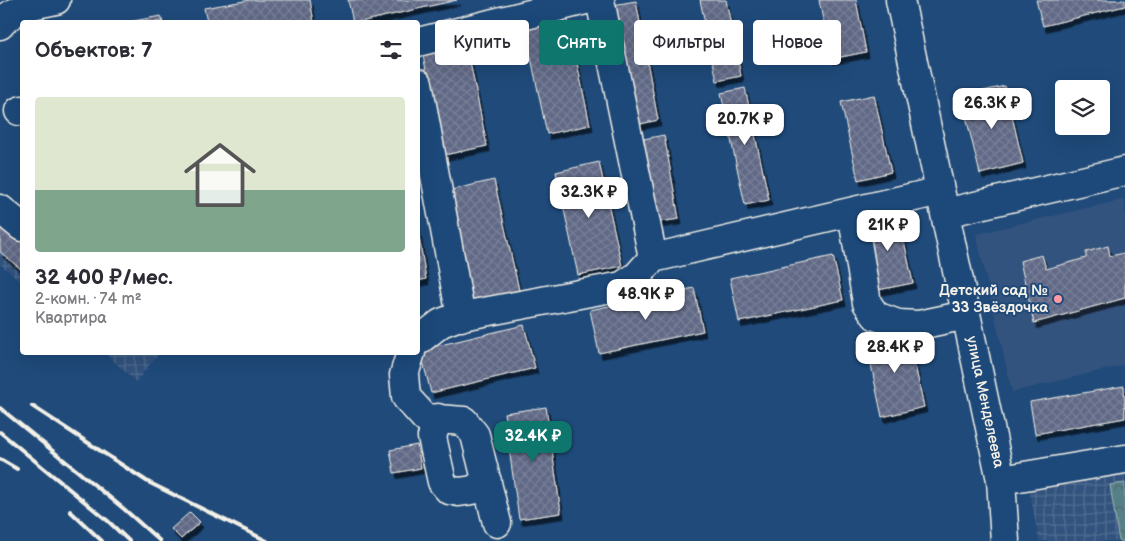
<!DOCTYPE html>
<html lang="ru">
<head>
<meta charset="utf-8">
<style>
  :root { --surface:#fff; --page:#f7f7f7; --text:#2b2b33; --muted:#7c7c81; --line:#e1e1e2; --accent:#0f766e }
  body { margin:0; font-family:"Balsamiq Sans",sans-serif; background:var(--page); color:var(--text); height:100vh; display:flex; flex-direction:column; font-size:19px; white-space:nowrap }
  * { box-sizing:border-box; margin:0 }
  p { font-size:16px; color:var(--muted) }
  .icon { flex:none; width:28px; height:28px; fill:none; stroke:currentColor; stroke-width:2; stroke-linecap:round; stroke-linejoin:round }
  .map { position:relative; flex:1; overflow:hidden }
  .panel { position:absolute; left:20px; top:20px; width:400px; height:335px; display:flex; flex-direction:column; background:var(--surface); border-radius:5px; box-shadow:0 5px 20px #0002 }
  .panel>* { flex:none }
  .hud { position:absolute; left:435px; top:20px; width:475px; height:45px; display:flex; gap:10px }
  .buttons { position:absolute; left:1055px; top:80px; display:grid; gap:10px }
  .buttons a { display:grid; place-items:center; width:55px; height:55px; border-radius:5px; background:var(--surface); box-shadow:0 5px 20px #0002; font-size:25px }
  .price { position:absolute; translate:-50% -42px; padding:0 11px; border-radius:10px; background:#fff; color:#222; font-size:16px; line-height:32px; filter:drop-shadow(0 1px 2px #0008) }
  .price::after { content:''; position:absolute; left:50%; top:30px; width:15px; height:11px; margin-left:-8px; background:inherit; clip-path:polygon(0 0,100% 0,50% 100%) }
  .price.selected { background:var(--accent); color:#fff }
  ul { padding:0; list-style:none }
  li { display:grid; align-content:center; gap:10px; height:265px; padding:0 15px }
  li+li { border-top:1px solid var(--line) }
  li span { display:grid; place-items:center; height:155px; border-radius:5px; color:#555 }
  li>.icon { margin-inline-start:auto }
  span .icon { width:90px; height:90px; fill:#fffc; stroke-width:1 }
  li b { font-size:21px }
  h2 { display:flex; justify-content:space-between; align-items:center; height:60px; padding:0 15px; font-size:21px }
  .chip { padding:0 18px; border-radius:5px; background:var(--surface); box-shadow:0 5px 20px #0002; font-size:18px; line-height:45px }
  .chip.selected { background:var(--accent); color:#fff }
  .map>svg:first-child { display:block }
  .built { fill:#33537e }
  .industrial { fill:url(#industrial-grid) }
  .park { fill:url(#park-crowns); stroke:#a5b8b8 }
  .building { fill:url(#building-cross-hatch); stroke:#f4f1e8; filter:url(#shadow) }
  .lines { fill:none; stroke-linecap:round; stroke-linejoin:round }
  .minor-casing { stroke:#f4f1e8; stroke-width:31 }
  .minor { stroke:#1f4a7a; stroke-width:28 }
  .rail { stroke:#f4f1e8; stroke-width:4 }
  .poi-dot { fill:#ff9aa2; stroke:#1f4a7a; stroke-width:2 }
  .labels { text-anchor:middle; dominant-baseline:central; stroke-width:4; stroke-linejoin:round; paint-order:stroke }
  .poi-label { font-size:15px; font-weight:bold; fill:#f4f1e8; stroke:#1f4a7a; text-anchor:end }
  .street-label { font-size:15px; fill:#f4f1e8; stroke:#1f4a7a }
</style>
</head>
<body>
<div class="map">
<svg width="1125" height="541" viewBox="0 0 1125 541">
  <defs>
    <pattern id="industrial-grid" width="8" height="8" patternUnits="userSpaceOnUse" patternTransform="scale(1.25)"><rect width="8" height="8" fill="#33537e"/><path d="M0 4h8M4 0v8" fill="none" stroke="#516c90"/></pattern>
    <pattern id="park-crowns" width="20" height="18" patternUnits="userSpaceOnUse" patternTransform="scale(1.25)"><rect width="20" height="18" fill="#568087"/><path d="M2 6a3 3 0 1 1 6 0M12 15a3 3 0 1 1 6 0" fill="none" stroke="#50676a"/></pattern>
    <pattern id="building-cross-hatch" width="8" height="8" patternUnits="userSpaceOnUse" patternTransform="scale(1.25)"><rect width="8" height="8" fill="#616986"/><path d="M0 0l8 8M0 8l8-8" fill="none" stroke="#787f97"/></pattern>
    <filter id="shadow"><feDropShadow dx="3" dy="5.5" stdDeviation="0" flood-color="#0009"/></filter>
  </defs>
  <rect width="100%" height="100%" fill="#1f4a7a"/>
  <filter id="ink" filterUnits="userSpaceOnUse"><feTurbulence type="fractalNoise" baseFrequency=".02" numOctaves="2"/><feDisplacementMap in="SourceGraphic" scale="10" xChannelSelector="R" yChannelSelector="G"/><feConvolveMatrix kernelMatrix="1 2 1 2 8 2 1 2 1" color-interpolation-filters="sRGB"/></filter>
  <g filter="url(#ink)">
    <path class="built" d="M1125,199V365L1012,392L976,234Z"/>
    <path class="industrial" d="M0,199L22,217V282L0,264Z
      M105,353H159L136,382Z
      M1125,473V541H1039L1029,489Z"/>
    <path class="park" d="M1125,483V541H1119L1110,485Z"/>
    <path class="building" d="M250,0H310L314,22H207L204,8Z
      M348,0H457L360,22H353Z
      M700,0H726L741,76L717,81Z
      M819,0H856L866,52L831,59Z
      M1036,0H1125V6L1043,26Z
      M636,1L658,120L636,125L613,5Z
      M161,16L163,22H128Z
      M568,20L590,125L547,134L525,29Z
      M465,37L487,146L444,155L421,46Z
      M1005,86L1023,163L980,174L961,96Z
      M745,88L769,200L745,205L721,93Z
      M874,95L891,172L858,180L841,102Z
      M664,135L679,219L653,223L639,140Z
      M599,162L622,266L578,275L556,172Z
      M494,180L519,290L473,301L447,191Z
      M898,213L913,283L878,290L864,221Z
      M0,219L22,237V270L0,252Z
      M418,230L426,279L418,281Z
      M1108,246L1110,256L1125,253V298L1034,323L1020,261L1042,255L1046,269L1086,258V252Z
      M833,256L843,300L739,322L730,278Z
      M694,288L703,331L599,353L590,310Z
      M524,325L535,368L431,393L420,350Z
      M908,332L924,407L882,417L866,341Z
      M1124,386L1125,418L1035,434L1030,402Z
      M546,407L561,513L519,519L504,413Z
      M417,445L421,468L394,473L390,450Z
      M190,512L200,522L181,539L171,529Z"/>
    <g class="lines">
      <g class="minor-casing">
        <path id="minor" d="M900,0L1001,480L1005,541
          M0,25C14,7 35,4 56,0
          M418,42L586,0
          M418,83L461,317
          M19,111L22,110
          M0,209L22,227
          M852,212L867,303L876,316L898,324L919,325L966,315
          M945,213L1125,171
          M653,258L940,191
          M418,341L441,323L457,317L622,286L637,276L653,258L600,0
          M411,352L404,375L406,397L425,418L464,421L475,435L497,523
          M438,418L432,437L442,482L449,490L459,492L473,490L487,481
          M1001,480L1125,459"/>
      </g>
      <use href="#minor" class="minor"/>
      <path class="rail" d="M32,406L148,482L267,541
        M0,408L124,509L160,541
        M0,432L108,521L129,541
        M0,459L17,469
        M70,511L102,541"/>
    </g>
  </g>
  <circle class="poi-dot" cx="1058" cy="299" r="5"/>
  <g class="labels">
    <g class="poi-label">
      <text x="1048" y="290">Детский сад №<tspan x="1048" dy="17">33 Звёздочка</tspan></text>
    </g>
    <g class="street-label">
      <text transform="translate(985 402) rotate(78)">улица Менделеева</text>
    </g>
  </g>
</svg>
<div class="buttons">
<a><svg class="icon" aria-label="layers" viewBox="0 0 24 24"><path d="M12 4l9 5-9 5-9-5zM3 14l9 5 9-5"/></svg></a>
</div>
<b class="price" style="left:992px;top:130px">26.3K ₽</b>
<b class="price" style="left:745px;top:146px">20.7K ₽</b>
<b class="price" style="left:589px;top:219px">32.3K ₽</b>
<b class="price" style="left:888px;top:252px">21K ₽</b>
<b class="price" style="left:646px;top:321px">48.9K ₽</b>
<b class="price" style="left:895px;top:374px">28.4K ₽</b>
<b class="price selected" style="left:533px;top:463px">32.4K ₽</b>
<div class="hud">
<a class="chip">Купить</a>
<a class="chip selected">Снять</a>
<a class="chip">Фильтры</a>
<a class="chip">Новое</a>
</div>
<section class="panel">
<h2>Объектов: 7<svg class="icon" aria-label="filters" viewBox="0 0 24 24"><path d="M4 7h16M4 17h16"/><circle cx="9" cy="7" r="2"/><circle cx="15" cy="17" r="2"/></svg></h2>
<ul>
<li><span style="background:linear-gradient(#dfe7d0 60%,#7fa58c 0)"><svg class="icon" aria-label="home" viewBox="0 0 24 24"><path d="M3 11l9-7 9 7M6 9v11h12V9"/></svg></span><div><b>32 400 ₽/мес.</b><p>2-комн. · 74 m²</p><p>Квартира</p></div></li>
</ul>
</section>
</div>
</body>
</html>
